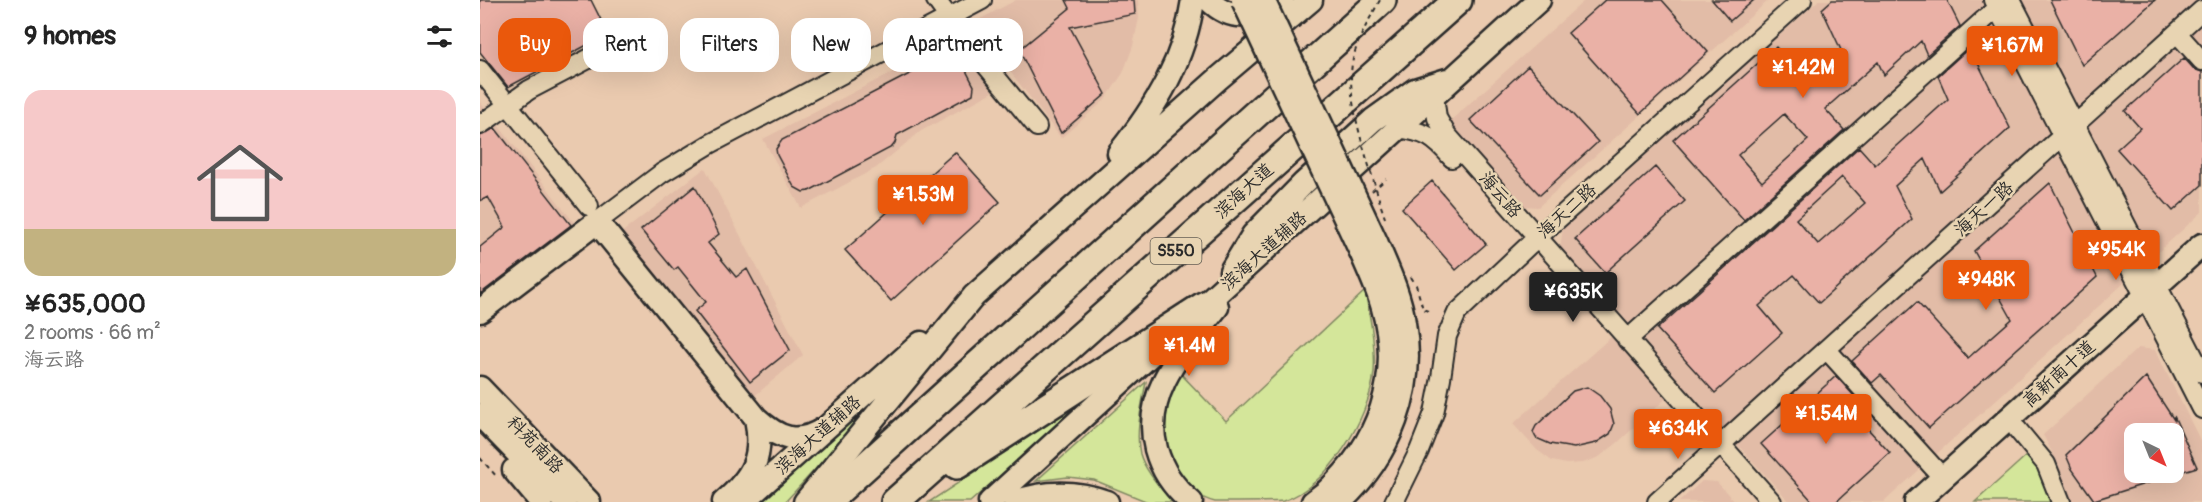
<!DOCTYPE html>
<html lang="en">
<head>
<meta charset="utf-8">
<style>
  :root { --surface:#fff; --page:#f2f2f2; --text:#222; --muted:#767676; --accent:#ea580c }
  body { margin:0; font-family:Pangolin,"LXGW WenKai TC",sans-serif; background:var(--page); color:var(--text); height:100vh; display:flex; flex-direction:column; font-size:22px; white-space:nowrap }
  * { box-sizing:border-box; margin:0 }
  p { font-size:20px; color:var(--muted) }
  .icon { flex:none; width:33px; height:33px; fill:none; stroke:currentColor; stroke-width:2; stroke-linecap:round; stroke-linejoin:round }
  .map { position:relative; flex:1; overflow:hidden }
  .side { display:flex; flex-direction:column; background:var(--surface); width:480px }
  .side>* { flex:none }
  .banner { position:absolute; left:18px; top:18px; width:570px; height:54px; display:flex; gap:12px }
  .needle { width:39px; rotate:137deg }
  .buttons { position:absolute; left:1644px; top:423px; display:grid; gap:12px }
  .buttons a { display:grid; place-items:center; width:60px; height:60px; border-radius:12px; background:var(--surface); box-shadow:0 6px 24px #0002; font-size:30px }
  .price { position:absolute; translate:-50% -51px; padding:0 14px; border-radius:6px; background:var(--accent); color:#fff; font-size:20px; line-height:39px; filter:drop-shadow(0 2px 3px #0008) }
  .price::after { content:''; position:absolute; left:50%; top:36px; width:18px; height:14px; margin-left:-9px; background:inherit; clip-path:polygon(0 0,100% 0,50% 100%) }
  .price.on { background:#222; color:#fff }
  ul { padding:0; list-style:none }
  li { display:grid; align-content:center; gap:12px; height:318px; padding:0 24px }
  li span { display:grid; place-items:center; height:186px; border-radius:18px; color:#555 }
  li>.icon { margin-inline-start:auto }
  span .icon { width:108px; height:108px; fill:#fffc; stroke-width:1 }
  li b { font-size:26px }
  h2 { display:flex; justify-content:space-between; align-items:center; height:72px; padding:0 24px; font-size:26px }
  .pill { padding:0 21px; border-radius:18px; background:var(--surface); box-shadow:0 6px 24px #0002; font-size:21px; line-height:54px }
  .pill.on { background:var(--accent); color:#fff }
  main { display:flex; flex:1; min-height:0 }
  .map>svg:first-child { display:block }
  .built { fill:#e2bca7; fill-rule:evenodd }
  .green { fill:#d4e69a; stroke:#808862; stroke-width:1.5 }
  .building { fill:#eab1a6; stroke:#2b2b2b; stroke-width:1.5; fill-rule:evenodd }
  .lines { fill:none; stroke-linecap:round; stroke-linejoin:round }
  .minor-casing { stroke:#2b2b2b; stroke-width:22 }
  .major-casing { stroke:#2b2b2b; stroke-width:27 }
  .highway-casing { stroke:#2b2b2b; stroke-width:32 }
  .path { stroke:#2b2b2b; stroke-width:2; stroke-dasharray:4.5 4.5; stroke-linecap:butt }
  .minor { stroke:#e8d4b2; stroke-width:18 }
  .major { stroke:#e8d4b2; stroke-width:22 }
  .highway { stroke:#e8d4b2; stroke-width:27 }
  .major-bridge-casing { stroke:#2b2b2b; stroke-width:27; stroke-linecap:butt }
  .path-bridge { stroke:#2b2b2b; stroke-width:2; stroke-dasharray:4.5 4.5; stroke-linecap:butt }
  .major-bridge { stroke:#e8d4b2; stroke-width:22 }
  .labels { text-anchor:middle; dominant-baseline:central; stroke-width:5; stroke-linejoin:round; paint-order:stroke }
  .shield { fill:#e8d4b2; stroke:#645e54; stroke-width:1.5 }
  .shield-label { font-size:16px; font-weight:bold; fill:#2b2b2b }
  .street-label { font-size:18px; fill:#2b2b2b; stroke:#e8d4b2 }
</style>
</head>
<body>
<main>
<section class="side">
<h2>9 homes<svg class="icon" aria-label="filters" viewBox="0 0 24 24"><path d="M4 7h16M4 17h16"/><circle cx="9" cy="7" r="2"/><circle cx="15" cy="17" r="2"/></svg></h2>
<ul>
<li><span style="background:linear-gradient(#f6c9c9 75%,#c2b280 0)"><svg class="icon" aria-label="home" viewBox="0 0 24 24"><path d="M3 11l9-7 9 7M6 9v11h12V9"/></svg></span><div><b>¥635,000</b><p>2 rooms · 66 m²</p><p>海云路</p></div></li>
</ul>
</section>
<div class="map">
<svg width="1722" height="502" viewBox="0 0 1722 502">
  <rect width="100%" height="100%" fill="#eacaaf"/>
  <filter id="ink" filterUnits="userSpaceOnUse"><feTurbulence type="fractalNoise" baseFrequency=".0167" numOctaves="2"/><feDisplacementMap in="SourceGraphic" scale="12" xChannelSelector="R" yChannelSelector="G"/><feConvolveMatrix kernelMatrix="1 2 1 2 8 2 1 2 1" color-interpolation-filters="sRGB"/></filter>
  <g filter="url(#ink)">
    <path class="built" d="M536,0H658L659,18L653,46L643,73L625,100L581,138L493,23Z
      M1105,0H1289L1058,207L1044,206L969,122Z
      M1339,0H1722V212L1404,502H1310L1202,384L1136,444L1119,457L1103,463L1086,464L1072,461L1057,450L1033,424L1148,322L1080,248L1083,229Z
      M473,41L513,92L441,131L396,168L321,208L283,139Z
      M0,102L96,225L0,299Z
      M225,168L323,355L272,398L140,234Z
      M1658,348L1675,350L1722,444V502H1590L1573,454L1563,435ZM1654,434H1694V472H1654Z
      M1222,481L1237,482L1255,502H1199Z"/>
    <path class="green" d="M885,291C890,318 896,345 894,372C890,417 848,487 803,501C795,502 744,502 735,502C708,496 688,463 683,438C681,430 685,401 688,393C690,386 697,380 701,374L746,421Z
      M424,373L305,502H280Z
      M666,382C662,404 655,432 660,454C665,471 681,488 692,502H668L614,480L588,477L556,481Z
      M608,398L490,502H449Z
      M1547,455L1560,472L1573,502H1495Z"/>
    <path class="building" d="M0,0H111L128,34L28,87L0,52Z
      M586,0H654L655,14L590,27L626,94L581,133L539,50L590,8Z
      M1125,0H1182L1228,52L1160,114L1088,33Z
      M1232,0H1274L1250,21Z
      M1352,0H1467L1480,26L1447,55L1441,41L1404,75L1398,62L1345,109L1364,130L1264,220L1193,140L1296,47L1326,81L1361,50L1342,9ZM1304,114L1328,140L1282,182L1258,155Z
      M1570,0H1675L1602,65Z
      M1490,47L1530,128L1460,191L1445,159L1415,186L1432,219L1339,303L1314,275L1279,306L1302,333L1235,393L1177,329L1379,147L1395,165L1468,99L1458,76ZM1362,177L1385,203L1338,244L1316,219Z
      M472,52L479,57L494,86L493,94L417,135L415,143L412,147L329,191L323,192L314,187L297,155L296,149L302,140Z
      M1704,58L1714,69L1722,72V185L1693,211L1637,149L1660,128L1645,111Z
      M1048,66L1118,142L1060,195L990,120Z
      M15,128L91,225L0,294V247L25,227L8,197L0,201V136Z
      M475,152L520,202L411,301L365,250Z
      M1175,167L1205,201L1125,273L1095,239Z
      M952,181L1006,244L976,270L922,208Z
      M1570,183L1617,277L1449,428L1401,375L1392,383L1372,361L1437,302L1488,358L1532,319L1494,251Z
      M215,186L239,234L228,243L256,277L267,269L310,350L270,382L215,311L226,302L198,267L194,270L161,230Z
      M1356,376L1376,398L1367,406L1410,453L1356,502H1333L1281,444Z
      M1666,377L1694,420V416L1717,467L1694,474V434H1654V472H1692L1693,475L1614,500L1592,469L1586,455Z
      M1107,387L1120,396L1130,409L1134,424L1130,434L1116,443L1094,448L1070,444L1056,438L1053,432L1056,426L1093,391Z"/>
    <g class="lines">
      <g class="minor-casing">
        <path id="minor" d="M456,0L486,41L557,127
          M1513,0L1722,409
          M1531,0L1722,373
          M1697,33L1722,61
          M0,70L109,206
          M954,96L957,118L967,135L1292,502
          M0,125L49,90L137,44
          M918,128C946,132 954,137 972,158
          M117,222L182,173L230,144L502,0
          M1147,340L1517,8
          M1347,350L1463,478
          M1537,429L1566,464L1581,502
          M914,502L939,451L954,413L961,378L967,336L977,313L1049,245L1322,0
          M1177,502L1722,10"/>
      </g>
      <g class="major-casing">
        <path id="major" d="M729,0C752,23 778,18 802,0
          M639,153C676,107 705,59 713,0
          M751,271L773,235L824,183L893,120L935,90L967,80
          M0,311L117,222L276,418C299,439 317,446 344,429
          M712,316L1059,0
          M0,388L109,502
          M0,415L85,502
          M34,470L61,502
          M244,502C273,477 284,457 276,418
          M263,502L441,343
          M325,502L494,296L739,78L831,0
          M510,502L688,339
          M535,502C565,491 596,491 627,502
          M711,502C693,487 682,471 676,449C661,392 705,348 737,307
          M833,502L846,492
          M1436,502L1722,245"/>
      </g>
      <g class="highway-casing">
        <path id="highway" d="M477,465L725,305
          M346,502L902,0
          M415,502L978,0"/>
      </g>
      <path class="path" d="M892,191L906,179
        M901,206L905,218
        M931,277L936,285L943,309L948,311
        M0,458L18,478"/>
      <use href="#minor" class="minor"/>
      <use href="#major" class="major"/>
      <use href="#highway" class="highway"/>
      <g class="major-bridge-casing">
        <path id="major-bridge" d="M763,0L881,252C889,271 898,289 903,308C923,379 898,444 846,492
          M783,0L897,244C908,270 920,295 924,323C936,390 910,456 860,502"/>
      </g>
      <path class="path-bridge" d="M900,0C889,20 876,41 872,64C866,106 890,165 901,206"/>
      <use href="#major-bridge" class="major-bridge"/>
    </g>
  </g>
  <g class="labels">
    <rect class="shield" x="670.5" y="238" width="51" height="26" rx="4.5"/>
    <g class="shield-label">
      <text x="696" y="251">S550</text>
    </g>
    <g class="street-label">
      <text transform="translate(764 191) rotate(-42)">滨海大道</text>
      <text transform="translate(1020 195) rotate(49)">海云路</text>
      <text transform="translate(1504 209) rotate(-42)">海天一路</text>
      <text transform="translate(1087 211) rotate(-42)">海天二路</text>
      <text transform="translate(784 251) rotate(-42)">滨海大道辅路</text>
      <text transform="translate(1579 374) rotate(-42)">高新南十道</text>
      <text transform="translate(338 435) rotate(-42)">滨海大道辅路</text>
      <text transform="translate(55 445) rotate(46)">科苑南路</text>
    </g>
  </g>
</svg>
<div class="buttons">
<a><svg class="needle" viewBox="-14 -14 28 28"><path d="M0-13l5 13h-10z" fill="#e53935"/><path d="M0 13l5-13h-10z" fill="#767676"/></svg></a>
</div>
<b class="price" style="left:1532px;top:77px">¥1.67M</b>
<b class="price" style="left:1323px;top:99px">¥1.42M</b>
<b class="price" style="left:443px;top:226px">¥1.53M</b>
<b class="price" style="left:1636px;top:281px">¥954K</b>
<b class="price" style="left:1506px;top:311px">¥948K</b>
<b class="price on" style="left:1093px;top:323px">¥635K</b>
<b class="price" style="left:709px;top:377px">¥1.4M</b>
<b class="price" style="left:1346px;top:445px">¥1.54M</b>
<b class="price" style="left:1198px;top:460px">¥634K</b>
<div class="banner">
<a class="pill on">Buy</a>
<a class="pill">Rent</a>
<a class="pill">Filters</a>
<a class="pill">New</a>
<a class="pill">Apartment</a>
</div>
</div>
</main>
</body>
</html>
